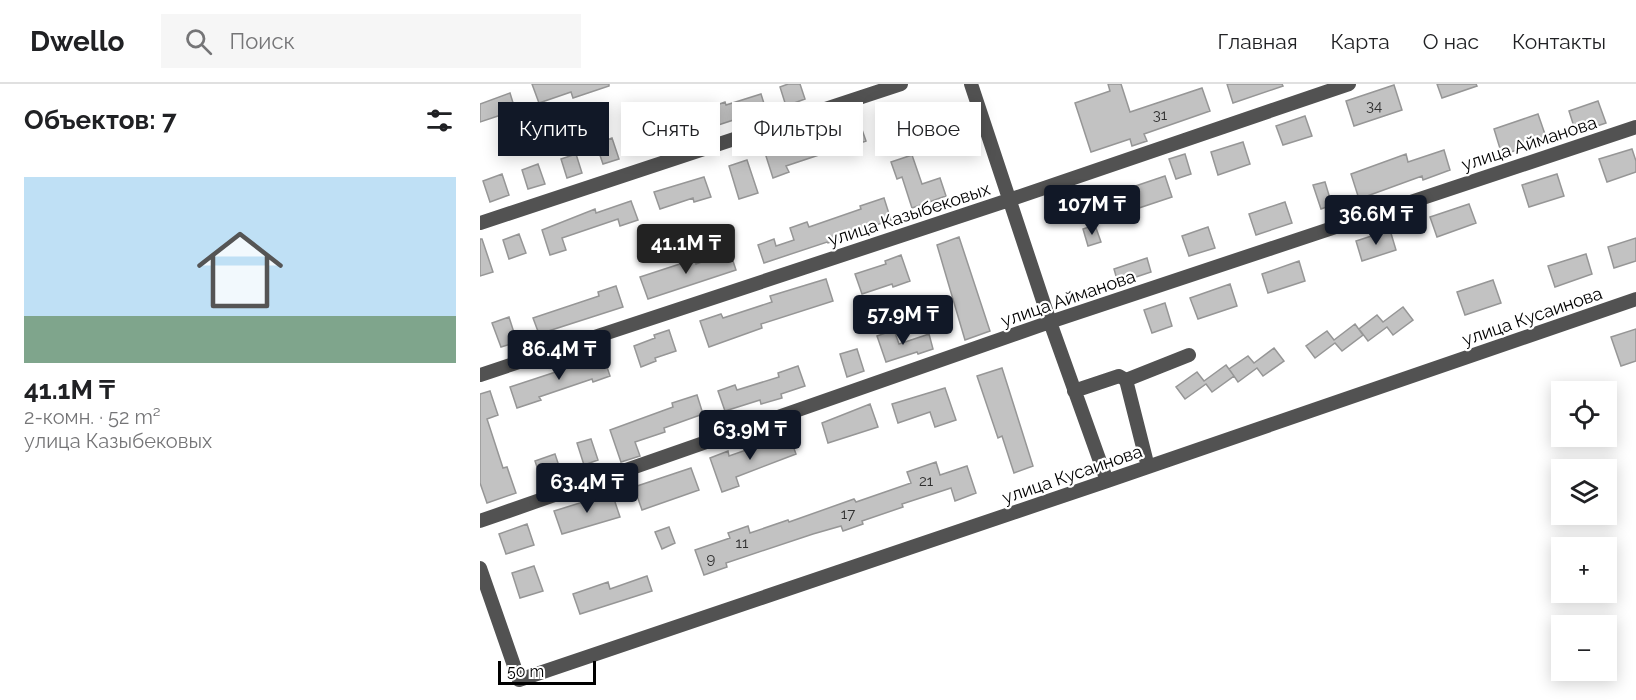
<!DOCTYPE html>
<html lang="ru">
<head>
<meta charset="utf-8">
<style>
  :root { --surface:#fff; --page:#f6f6f6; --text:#202124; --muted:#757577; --line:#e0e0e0; --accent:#111827 }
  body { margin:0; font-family:Raleway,sans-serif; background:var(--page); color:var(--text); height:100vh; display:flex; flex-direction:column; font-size:22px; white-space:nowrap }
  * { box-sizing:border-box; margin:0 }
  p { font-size:20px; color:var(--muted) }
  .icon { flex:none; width:33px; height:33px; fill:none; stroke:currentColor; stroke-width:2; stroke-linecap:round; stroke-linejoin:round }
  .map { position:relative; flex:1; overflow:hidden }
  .drawer { display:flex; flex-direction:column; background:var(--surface); width:480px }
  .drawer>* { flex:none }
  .top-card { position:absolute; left:18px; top:18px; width:570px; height:54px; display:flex; gap:12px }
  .controls { position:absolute; left:1071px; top:297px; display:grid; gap:12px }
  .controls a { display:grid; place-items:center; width:66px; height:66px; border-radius:0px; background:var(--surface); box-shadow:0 3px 15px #0003; font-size:30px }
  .scale { position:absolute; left:18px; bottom:15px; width:98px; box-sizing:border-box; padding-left:6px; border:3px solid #000; border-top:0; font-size:16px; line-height:21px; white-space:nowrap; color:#000; -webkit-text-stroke:4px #fff; paint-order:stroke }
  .price { position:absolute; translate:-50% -51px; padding:0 14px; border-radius:6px; background:var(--accent); color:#fff; font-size:20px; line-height:39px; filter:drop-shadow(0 2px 3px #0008) }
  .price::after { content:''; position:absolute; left:50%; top:36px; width:18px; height:14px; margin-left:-9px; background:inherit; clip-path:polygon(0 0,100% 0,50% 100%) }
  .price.current { background:#222; color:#fff }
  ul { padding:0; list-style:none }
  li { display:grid; align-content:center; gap:12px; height:318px; padding:0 24px }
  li+li { border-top:2px solid var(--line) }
  li span { display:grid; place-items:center; height:186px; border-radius:0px; color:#555 }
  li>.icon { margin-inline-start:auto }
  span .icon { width:108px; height:108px; fill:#fffc; stroke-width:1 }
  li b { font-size:26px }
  h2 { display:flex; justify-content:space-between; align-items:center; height:72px; padding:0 24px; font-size:26px }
  .tag { padding:0 21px; border-radius:0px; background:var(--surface); box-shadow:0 3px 15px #0003; font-size:21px; line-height:54px }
  .tag.current { background:var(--accent); color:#fff }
  header { display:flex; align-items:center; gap:36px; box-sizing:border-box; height:84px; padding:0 30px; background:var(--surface); border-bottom:2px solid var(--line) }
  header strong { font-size:28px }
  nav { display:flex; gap:33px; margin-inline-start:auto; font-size:21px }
  .search { width:420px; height:54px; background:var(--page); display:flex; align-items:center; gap:15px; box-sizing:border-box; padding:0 21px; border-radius:0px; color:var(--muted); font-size:22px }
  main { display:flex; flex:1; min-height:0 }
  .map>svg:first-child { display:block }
  .building { fill:#c2c2c2; stroke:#969696; stroke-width:1.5 }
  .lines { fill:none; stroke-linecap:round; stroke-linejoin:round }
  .minor { stroke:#525252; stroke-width:14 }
  .labels { text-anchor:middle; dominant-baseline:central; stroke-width:4.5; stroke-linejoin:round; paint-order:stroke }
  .number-label { font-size:15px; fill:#303030 }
  .street-label { font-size:18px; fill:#000; stroke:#fff }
</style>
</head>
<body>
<header>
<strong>Dwello</strong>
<div class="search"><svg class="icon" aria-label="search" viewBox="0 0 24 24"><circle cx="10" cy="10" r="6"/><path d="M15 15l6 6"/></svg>Поиск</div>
<nav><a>Главная</a><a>Карта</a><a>О нас</a><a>Контакты</a></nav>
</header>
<main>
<section class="drawer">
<h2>Объектов: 7<svg class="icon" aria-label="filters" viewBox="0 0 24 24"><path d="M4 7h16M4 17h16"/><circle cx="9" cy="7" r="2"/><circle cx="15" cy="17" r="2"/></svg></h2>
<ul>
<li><span style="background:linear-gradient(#bfe0f5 75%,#7fa58c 0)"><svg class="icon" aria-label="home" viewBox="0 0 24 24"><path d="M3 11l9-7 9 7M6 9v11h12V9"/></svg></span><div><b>41.1M ₸</b><p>2-комн. · 52 m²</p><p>улица Казыбековых</p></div></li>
</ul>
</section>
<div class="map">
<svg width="1156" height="616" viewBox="0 0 1156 616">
  <rect width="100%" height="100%" fill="#fff"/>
  <path class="building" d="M52,0H129V2L93,14L91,8L59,19Z
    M308,0H320L325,15L306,22L300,3Z
    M628,0H641L650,28L722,4L730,27L664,50L667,57L652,62L650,55L611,68L595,19L630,7Z
    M747,0H802L803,2L753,19Z
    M957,0H996L997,2L962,14Z
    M914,1L922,26L874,42L866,17Z
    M30,9L38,35L24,40L21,31L0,38V20Z
    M281,10L287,29L270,34L269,31L232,43L226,25L245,18L246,21Z
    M1118,17L1126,39L1096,49L1089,27Z
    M435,20L441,40L422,47L415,26Z
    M1058,30L1067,56L1022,71L1014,45Z
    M825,32L832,52L803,61L796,42Z
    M204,33L211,53L162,69L156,51Z
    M379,37L386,57L369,63L363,43Z
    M336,50L342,70L306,82L309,88L293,94L285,69Z
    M132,54L139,75L123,80L116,60Z
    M763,58L770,80L738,91L731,68Z
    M1152,65L1156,77V88L1127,98L1119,75Z
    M964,66L970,86L943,96L942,92L879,115L871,90L926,70L928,78Z
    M96,70L102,89L87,94L81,75Z
    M705,70L711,90L696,95L689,75Z
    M432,71L442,100L460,94L466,112L432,124L422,93L417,95L411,78Z
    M267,76L278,109L259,115L249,82Z
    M58,80L65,100L48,105L42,86Z
    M22,90L29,111L10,118L3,97Z
    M1077,90L1084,112L1049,123L1042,101Z
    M685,92L692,113L644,129L642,123L615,131L610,114L622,110L623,113Z
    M224,93L231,113L214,118L213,114L180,125L174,108Z
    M845,98L852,121L841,125L833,101Z
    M404,114L411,136L372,149L373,151L348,159L347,158L284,179L278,161L294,155L296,162L314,156L310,144L327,138L329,143L381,125L380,122Z
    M151,117L158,136L140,142L138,135L82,154L86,166L70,171L62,146L115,125L116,129Z
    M805,118L812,139L776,151L769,130Z
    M989,120L996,139L957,153L950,133Z
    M615,141L621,158L608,162L603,145Z
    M728,143L735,164L709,172L702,152Z
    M910,146L916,166L882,177L876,157Z
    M39,150L46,169L29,175L23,156Z
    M479,153L510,247L485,256L457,161Z
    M1156,154V177L1134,184L1128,163Z
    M0,155H2L13,188L0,192Z
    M250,168L256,186L168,215L160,193L215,175L216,180Z
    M1106,170L1112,190L1075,203L1068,182Z
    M421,171L430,197L413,203L412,200L382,210L375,190L406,180L405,177Z
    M667,174L671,188L638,199L634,185Z
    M819,177L825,197L788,209L782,190Z
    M346,195L353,217L281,240L282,244L229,263L220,237L241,230L243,234L292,218L290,212Z
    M1013,196L1021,219L985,231L977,208Z
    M750,200L757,222L718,235L710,214Z
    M136,202L143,223L59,250L53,234L119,212L118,208Z
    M685,219L692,242L672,249L664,226Z
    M923,223L933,236L913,251L907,243L888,257L879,245L897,231L903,238Z
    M29,233L37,258L21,263L12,239Z
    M875,240L883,251L862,267L855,259L835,274L826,262L847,247L854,256Z
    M1156,245V277L1141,282L1131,253Z
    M189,246L196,267L175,274L176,277L161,283L154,262L175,254L174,251Z
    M414,246L419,260L449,250L453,265L438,270L437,268L406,278L397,252Z
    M794,264L804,277L783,292L777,284L758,298L749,285L768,272L774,279Z
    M377,265L384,287L367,293L360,270Z
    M123,271L130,292L113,298L112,295L59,313L61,316L37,324L30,303L106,278Z
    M746,281L754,292L732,308L726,300L705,315L696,303L717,288L724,297Z
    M318,282L325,302L301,310L302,314L281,320L280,316L245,327L238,307L255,301L257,306L299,293L298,289Z
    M522,284L553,382L534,389L522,352L518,354L497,292Z
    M465,304L476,336L455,343L450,328L418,339L412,320Z
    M10,307L18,331L7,335L23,384L27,383L36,409L7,419L0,399V310Z
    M217,311L223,330L184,344L185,348L155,358L160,372L141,378L130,346L193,323L192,319Z
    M390,320L398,343L348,359L342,339Z
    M309,351L316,370L256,393L259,402L242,408L230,374L248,367L249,372Z
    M111,355L118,376L104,381L97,359Z
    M75,370L83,394L63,401L55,377Z
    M456,378L460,391L487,382L496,409L475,417L471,404L422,420L423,423L382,437L383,440L363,447L361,442L333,450L246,479L247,483L224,491L215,466L250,454L248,449L268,442L270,449L308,436L309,438L374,415L376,418L431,399L427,388Z
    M211,384L219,406L162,426L154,403Z
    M132,409L140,433L82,450L74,427Z
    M47,440L54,461L26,470L19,450Z
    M189,443L195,459L182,465L175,448Z
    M54,482L63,507L40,514L32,489Z
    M167,492L172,507L100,530L93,510L128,498L130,505Z"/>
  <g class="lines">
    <path class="minor" d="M491,0L570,238L627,397
      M0,139L421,0
      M0,291L529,116L869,0
      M646,296L709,271
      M594,307L639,292L646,296L668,383
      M0,437L570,238L1156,43
      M0,484L39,596L627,397L1156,215"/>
  </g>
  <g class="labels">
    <g class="number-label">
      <text x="894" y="22">34</text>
      <text x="680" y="31">31</text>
      <text x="446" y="397">21</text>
      <text x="368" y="430">17</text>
      <text x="262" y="459">11</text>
      <text x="231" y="475">9</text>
    </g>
    <g class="street-label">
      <text transform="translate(1049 59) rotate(-18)">улица Айманова</text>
      <text transform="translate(429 130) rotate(-18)">улица Казыбековых</text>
      <text transform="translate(588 214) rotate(-19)">улица Айманова</text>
      <text transform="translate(1052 232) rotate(-19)">улица Кусаинова</text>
      <text transform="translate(592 390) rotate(-19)">улица Кусаинова</text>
    </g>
  </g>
</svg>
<div class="controls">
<a><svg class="icon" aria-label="locate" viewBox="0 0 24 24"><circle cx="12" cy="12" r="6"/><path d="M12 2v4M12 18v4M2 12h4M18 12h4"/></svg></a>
<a><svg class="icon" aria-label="layers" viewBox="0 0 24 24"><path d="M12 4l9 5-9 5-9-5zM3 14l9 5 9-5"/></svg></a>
<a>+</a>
<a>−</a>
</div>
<div class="scale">50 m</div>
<b class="price" style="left:612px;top:152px">107M ₸</b>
<b class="price" style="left:896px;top:162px">36.6M ₸</b>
<b class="price current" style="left:206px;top:191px">41.1M ₸</b>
<b class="price" style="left:423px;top:262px">57.9M ₸</b>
<b class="price" style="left:79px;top:297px">86.4M ₸</b>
<b class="price" style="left:270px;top:377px">63.9M ₸</b>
<b class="price" style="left:107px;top:430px">63.4M ₸</b>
<div class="top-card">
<a class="tag current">Купить</a>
<a class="tag">Снять</a>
<a class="tag">Фильтры</a>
<a class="tag">Новое</a>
</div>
</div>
</main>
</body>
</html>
